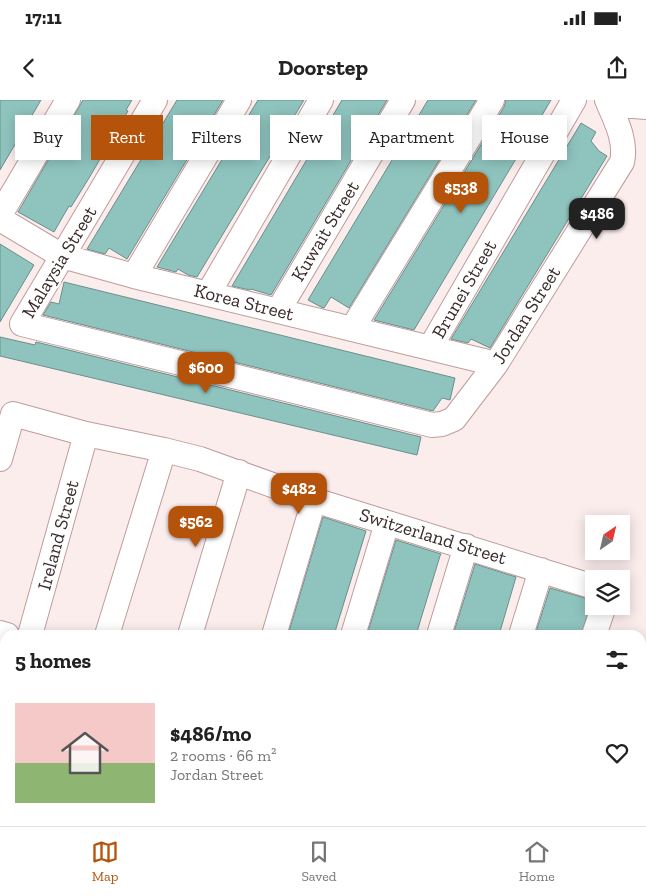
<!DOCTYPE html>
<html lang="en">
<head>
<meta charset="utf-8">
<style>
  :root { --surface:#fff; --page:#f2f2f2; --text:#222; --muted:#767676; --line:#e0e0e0; --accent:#b45309 }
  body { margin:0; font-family:"Zilla Slab",serif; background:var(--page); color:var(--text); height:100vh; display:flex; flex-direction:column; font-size:19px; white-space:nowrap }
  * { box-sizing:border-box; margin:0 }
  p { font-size:16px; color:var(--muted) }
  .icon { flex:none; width:28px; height:28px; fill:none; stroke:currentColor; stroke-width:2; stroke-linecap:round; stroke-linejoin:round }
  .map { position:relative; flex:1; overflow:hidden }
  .drawer { position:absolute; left:0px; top:530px; width:646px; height:196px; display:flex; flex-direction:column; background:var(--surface); border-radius:15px 15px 0 0; box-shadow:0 2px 12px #0003 }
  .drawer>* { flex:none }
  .hud { position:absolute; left:15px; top:15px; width:616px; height:45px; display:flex; gap:10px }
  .needle { width:32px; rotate:34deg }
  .fabs { position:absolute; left:585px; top:415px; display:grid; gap:10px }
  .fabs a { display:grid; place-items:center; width:45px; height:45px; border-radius:0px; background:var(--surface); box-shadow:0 2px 12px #0003; font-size:25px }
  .price { position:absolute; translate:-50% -42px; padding:0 11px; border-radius:10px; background:var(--accent); color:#fff; font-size:16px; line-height:32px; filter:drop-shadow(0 1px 2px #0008) }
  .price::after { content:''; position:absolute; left:50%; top:30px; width:15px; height:11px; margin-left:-8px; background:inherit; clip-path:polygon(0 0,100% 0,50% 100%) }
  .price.active { background:#222; color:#fff }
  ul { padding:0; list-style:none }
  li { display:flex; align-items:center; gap:15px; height:125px; padding:0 15px }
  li+li { border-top:1px solid var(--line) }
  li span { display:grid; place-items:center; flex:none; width:140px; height:100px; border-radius:0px; color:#555 }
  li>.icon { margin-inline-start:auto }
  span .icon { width:60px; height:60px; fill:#fffc; stroke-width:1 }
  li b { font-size:21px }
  h2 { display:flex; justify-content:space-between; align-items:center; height:60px; padding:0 15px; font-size:21px }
  .pill { padding:0 18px; border-radius:0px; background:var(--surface); box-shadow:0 2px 12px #0003; font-size:18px; line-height:45px }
  .pill.active { background:var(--accent); color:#fff }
  .status { display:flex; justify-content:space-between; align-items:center; height:35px; padding:0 25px; background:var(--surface); direction:ltr }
  .status svg { height:14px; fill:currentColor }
  header { display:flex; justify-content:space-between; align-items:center; height:65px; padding:0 15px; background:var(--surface); font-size:22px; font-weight:800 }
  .tab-bar { display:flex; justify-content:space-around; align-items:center; height:70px; border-top:1px solid var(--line); background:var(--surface); font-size:14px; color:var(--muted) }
  .tab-bar a { display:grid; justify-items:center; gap:2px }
  .tab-bar .active { color:var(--accent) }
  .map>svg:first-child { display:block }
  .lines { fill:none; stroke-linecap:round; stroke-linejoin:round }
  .river { stroke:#bd8f90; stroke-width:35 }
  .building { fill:#8fc4be; stroke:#6a8f8b }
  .minor-casing { stroke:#bf9c9c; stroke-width:26 }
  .minor { stroke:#fff; stroke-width:24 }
  .labels { text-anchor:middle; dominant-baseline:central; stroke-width:4; stroke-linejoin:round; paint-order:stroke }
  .street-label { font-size:19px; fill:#392b2b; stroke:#fefefe }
</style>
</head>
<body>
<div class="status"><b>17:11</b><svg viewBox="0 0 49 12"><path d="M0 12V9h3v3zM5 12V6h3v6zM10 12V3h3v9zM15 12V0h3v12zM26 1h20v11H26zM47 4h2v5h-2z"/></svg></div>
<header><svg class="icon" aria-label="back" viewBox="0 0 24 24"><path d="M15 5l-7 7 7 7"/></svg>Doorstep<svg class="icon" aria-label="share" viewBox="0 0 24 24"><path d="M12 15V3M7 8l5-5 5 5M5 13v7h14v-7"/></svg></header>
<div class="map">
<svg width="646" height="726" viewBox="0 0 646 726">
  <rect width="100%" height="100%" fill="#fceded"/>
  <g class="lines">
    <path class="river" d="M641,716L646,703"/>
  </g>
  <path class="building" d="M0,0H41L0,70Z
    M83,0H132L126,10L128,11L89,78L71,107L69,106L54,132L18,112Z
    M177,0H223L127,159L109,148L105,154L87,149Z
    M258,0H304L197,177L188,175L178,169L176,172L157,167Z
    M342,0H387L271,195L251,189L250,190L232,186Z
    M428,0H476L349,208L331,197L324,208L321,207L308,200Z
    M506,0H551L414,230L374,220L504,7Z
    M581,23L596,32L591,41L599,51L607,56L490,248L471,239L468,243L451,239Z
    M0,144L34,165L0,222Z
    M64,182L455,278L450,300L442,298L433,311L43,215L51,202L59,204Z
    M0,237L35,245L36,242L421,337L417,355L0,256Z
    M323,417L366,431L334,535H288Z
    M396,440L441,454L440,456L416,535H367Z
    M475,464L516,477L499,535H453Z
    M550,488L592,500L581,535H535Z"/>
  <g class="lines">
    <g class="minor-casing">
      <path id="minor" d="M155,0L22,224L432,325L442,324L454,319L496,264L622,62C627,41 615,19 607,0
        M609,4L646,7
        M0,115L68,0
        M0,119L62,156L134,176L496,264
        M134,176L239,0
        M208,194L321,0
        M278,211L403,0
        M352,229L492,0
        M430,248L574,0
        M0,359L13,314L86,334L164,350L200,359L314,400L594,487
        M0,533L7,535
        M30,535L86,334
        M107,535L164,350
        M190,535L239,372
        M274,535L314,400
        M353,535L387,423
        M439,535L466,446
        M521,535L541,470
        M594,535L604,506
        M0,610L5,612
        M0,693L5,695
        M83,721L97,726
        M336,721L350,726
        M461,726L462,721"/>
    </g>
    <use href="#minor" class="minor"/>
  </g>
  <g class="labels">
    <g class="street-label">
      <text transform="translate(325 131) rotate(-59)">Kuwait Street</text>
      <text transform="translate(59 162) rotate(-59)">Malaysia Street</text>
      <text transform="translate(464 189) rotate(-60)">Brunei Street</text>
      <text transform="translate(244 202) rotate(14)">Korea Street</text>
      <text transform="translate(526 215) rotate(-58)">Jordan Street</text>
      <text transform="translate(58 435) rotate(-75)">Ireland Street</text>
      <text transform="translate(433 436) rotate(17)">Switzerland Street</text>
    </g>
  </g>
</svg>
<div class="fabs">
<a><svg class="needle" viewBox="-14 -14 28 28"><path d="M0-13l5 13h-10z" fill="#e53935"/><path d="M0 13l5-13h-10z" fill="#767676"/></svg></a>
<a><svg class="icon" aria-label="layers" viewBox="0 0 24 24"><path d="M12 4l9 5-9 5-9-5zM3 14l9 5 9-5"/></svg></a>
</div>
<b class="price" style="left:461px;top:114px">$538</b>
<b class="price active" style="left:597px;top:140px">$486</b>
<b class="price" style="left:206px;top:294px">$600</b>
<b class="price" style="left:299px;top:415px">$482</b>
<b class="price" style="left:196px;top:448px">$562</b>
<div class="hud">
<a class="pill">Buy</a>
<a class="pill active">Rent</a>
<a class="pill">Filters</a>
<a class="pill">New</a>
<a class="pill">Apartment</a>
<a class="pill">House</a>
</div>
<section class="drawer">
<h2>5 homes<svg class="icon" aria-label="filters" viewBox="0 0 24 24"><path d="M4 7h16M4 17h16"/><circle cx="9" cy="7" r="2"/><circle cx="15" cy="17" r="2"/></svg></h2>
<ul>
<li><span style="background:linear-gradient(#f6c9c9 60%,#8fb573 0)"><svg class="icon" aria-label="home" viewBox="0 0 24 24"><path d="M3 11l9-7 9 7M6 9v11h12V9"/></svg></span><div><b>$486/mo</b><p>2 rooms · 66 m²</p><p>Jordan Street</p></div><svg class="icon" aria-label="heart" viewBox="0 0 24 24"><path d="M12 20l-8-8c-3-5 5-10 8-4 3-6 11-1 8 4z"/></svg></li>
</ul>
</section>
</div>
<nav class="tab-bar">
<a class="active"><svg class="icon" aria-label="map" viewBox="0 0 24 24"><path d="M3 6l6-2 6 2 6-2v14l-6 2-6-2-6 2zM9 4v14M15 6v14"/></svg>Map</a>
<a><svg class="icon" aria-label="saved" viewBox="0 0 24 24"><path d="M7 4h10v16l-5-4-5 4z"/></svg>Saved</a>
<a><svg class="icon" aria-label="home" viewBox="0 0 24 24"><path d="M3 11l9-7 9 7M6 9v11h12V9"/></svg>Home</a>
</nav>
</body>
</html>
